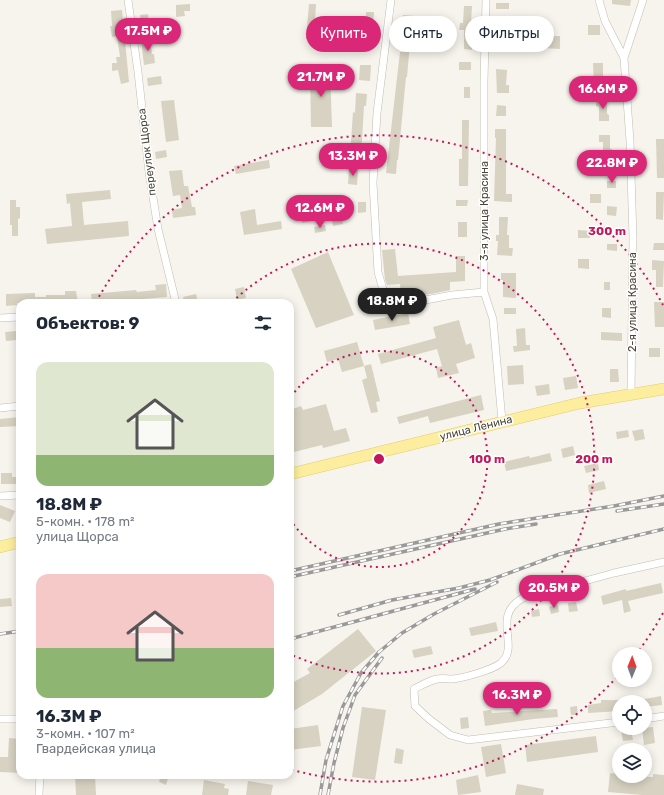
<!DOCTYPE html>
<html lang="ru">
<head>
<meta charset="utf-8">
<style>
  :root { --surface:#fff; --page:#f6f6f7; --text:#1f2937; --muted:#747a83; --accent:#db2777 }
  body { margin:0; font-family:Rubik,sans-serif; background:var(--page); color:var(--text); height:100vh; display:flex; flex-direction:column; font-size:15px; white-space:nowrap }
  * { box-sizing:border-box; margin:0 }
  p { font-size:13px; color:var(--muted) }
  .icon { flex:none; width:22px; height:22px; fill:none; stroke:currentColor; stroke-width:2; stroke-linecap:round; stroke-linejoin:round }
  .map { position:relative; flex:1; overflow:hidden }
  .side { position:absolute; left:16px; top:299px; width:278px; height:480px; display:flex; flex-direction:column; background:var(--surface); border-radius:12px; box-shadow:0 2px 10px #0003 }
  .side>* { flex:none }
  .banner { position:absolute; left:306px; top:16px; width:298px; height:36px; display:flex; gap:8px }
  .needle { width:26px; rotate:1deg }
  .controls { position:absolute; left:612px; top:647px; display:grid; gap:8px }
  .controls a { display:grid; place-items:center; width:40px; height:40px; border-radius:50%; background:var(--surface); box-shadow:0 2px 10px #0003; font-size:20px }
  .price { position:absolute; translate:-50% -34px; padding:0 9px; border-radius:14px; background:var(--accent); color:#fff; font-size:13px; line-height:26px; filter:drop-shadow(0 1px 2px #0008) }
  .price::after { content:''; position:absolute; left:50%; top:24px; width:12px; height:9px; margin-left:-6px; background:inherit; clip-path:polygon(0 0,100% 0,50% 100%) }
  .price.selected { background:#222; color:#fff }
  ul { padding:0; list-style:none }
  li { display:grid; align-content:center; gap:8px; height:212px; padding:0 20px }
  li span { display:grid; place-items:center; height:124px; border-radius:12px; color:#555 }
  li>.icon { margin-inline-start:auto }
  span .icon { width:72px; height:72px; fill:#fffc; stroke-width:1 }
  li b { font-size:17px }
  h2 { display:flex; justify-content:space-between; align-items:center; height:48px; padding:0 20px; font-size:17px }
  .pill { padding:0 14px; border-radius:18px; background:var(--surface); box-shadow:0 2px 10px #0003; font-size:14px; line-height:36px }
  .pill.selected { background:var(--accent); color:#fff }
  .map>svg:first-child { display:block }
  .building { fill:#d7d2c2 }
  .lines { fill:none; stroke-linecap:round; stroke-linejoin:round }
  .street-casing { stroke:#c1bdae; stroke-width:8 }
  .primary-casing { stroke:#e3ce6d; stroke-width:12 }
  .street { stroke:#fff; stroke-width:7 }
  .primary { stroke:#fcee9e; stroke-width:11 }
  .rail-casing { stroke:#9a9a9a; stroke-width:3.5 }
  .rail { stroke:#fff; stroke-width:2; stroke-dasharray:6; stroke-linecap:butt }
  .ring { fill:none; stroke:#c2185b; stroke-width:2; stroke-dasharray:2 4 }
  .labels { text-anchor:middle; dominant-baseline:central; stroke-width:3; stroke-linejoin:round; paint-order:stroke }
  .street-label { font-size:11px; fill:#4a4639; stroke:#fff }
  .centre { fill:#c2185b; stroke:#fff; stroke-width:2 }
  .ring-label { font-size:12px; text-anchor:middle; font-weight:bold; fill:#c2185b; stroke:#fff; stroke-width:3; stroke-linejoin:round; paint-order:stroke }
</style>
</head>
<body>
<div class="map">
<svg width="664" height="795" viewBox="0 0 664 795">
  <rect width="100%" height="100%" fill="#f6f4ec"/>
  <path class="building" d="M612,0H631L630,6L612,4Z
    M496,3H509V9H496Z
    M190,4V11H184L185,16L176,17V5Z
    M309,4H316L314,40L306,39Z
    M464,6H472L470,40H472V50L464,49V30H459L460,23H463Z
    M122,10L129,82L121,84L118,70L112,71V63H117L116,57H120L117,36L112,37L110,26H112L111,11Z
    M366,12H374L372,48L364,47Z
    M148,14L149,24L141,25L140,15Z
    M403,15L414,16L411,37L415,38V44L410,43L407,77H406L398,160H397L396,174L386,173L400,52H403L404,33H402Z
    M495,20H510V27L495,26Z
    M588,25H600V35H588Z
    M542,36H560V49L542,48Z
    M497,38H512V46H497Z
    M150,39L152,54H154L155,63L144,65L141,40Z
    M459,62H471V70H459Z
    M593,63H603V80L605,81V89L594,88Z
    M360,65H371L370,81L359,80Z
    M330,68L332,127H311L310,69Z
    M496,69L507,70L506,85H509V93H497Z
    M161,76L162,84L148,86L147,78Z
    M464,87H470V98H464Z
    M356,93L367,94L366,106H364L361,157L350,156L353,112L355,113Z
    M596,99H607V114L609,115V121H599V107L596,106Z
    M174,100L179,140L166,142L161,101Z
    M497,105L506,106V116H496Z
    M462,120H469L468,186H459V159H462Z
    M495,129H506V194H512V202L494,201L496,138H495Z
    M599,135H610V149H612V157H603V142H599Z
    M656,139H664V178H657Z
    M166,150L167,157L156,159L155,152Z
    M269,160L270,168L236,174L234,166Z
    M349,169L358,170L357,185L348,184Z
    M182,170L184,186H188L192,207H195L196,215L173,218L172,210L182,208L180,195L173,196L169,171Z
    M607,181H616V188H607Z
    M110,190L111,199L82,202L84,225L128,221L129,236L47,244L45,229L72,226L70,203L67,204L66,194Z
    M656,192H664L663,220L656,219Z
    M590,194H601V203H590Z
    M10,200H16V207H20V218L18,219V236H12V225H10Z
    M456,200H468L467,206H456Z
    M358,202H366V212L358,213Z
    M346,206L348,218L342,219L343,224L333,226L330,208Z
    M607,206L617,207L616,216L607,215Z
    M255,209L257,225L281,221L282,229L244,235L240,212Z
    M311,212L312,221L302,223L300,213Z
    M499,217H508L507,235H509V248H513L512,256L497,255L498,241H496V235H499Z
    M458,222H467V237H458Z
    M325,225L326,231L315,233L314,227Z
    M578,230L590,231V238H578Z
    M654,243H664V250H653Z
    M607,244H617V251L607,250Z
    M395,249L398,276L456,272V256H465V281L450,282V290L431,294L401,296L400,284L387,285L385,280L382,250Z
    M328,252L354,315L316,328L291,269Z
    M578,259H589V269L578,268Z
    M652,260L664,261L663,287H656V270H652Z
    M501,273H516V298L503,297V280H501Z
    M604,282H610V290H604Z
    M166,284L167,297L92,303L91,294L136,290L137,292L156,290L155,285Z
    M244,287L246,298L237,300L235,289Z
    M65,291H76L78,303H17V305L6,306V294L35,293V297H46V295H65Z
    M196,294L198,303H184L183,297Z
    M654,302H664V327H655Z
    M504,308H516V314H504Z
    M602,308H611V318L602,317Z
    M408,313L410,324L375,330L373,320Z
    M459,320L466,345L471,343L475,358L456,364L459,373L438,378L436,368L442,366L437,349L381,364L378,354L436,338L433,327Z
    M525,328L526,345H530V350L514,352L513,346H517L516,329Z
    M16,331L17,340L6,341L5,332Z
    M601,332L622,333V341L601,340Z
    M357,342L364,366L342,372L338,359L327,362L324,351Z
    M649,348H660V357H649Z
    M371,364L380,401L376,402L378,412L371,413L362,380L367,378L364,366Z
    M523,365L524,384L508,385L507,366Z
    M610,369H618L619,382H610Z
    M576,376L578,388L565,390L563,378Z
    M549,384L550,394L537,396L535,386Z
    M481,395L484,410L430,423L428,416L399,424L397,417Z
    M326,404L334,431L346,428L350,441L323,448L322,445L290,453V410L301,406L303,410Z
    M20,417V426L0,427V419Z
    M643,429L645,439L635,441L632,431Z
    M628,430L629,437L617,439L616,432Z
    M573,446L575,455L563,458L561,449Z
    M550,453L552,461L506,471L504,462L529,456L530,458Z
    M598,463L599,470L586,473L584,466Z
    M1,473H12V477H16V484H1Z
    M604,481L606,489L589,493L588,485Z
    M0,505L15,511L10,522L0,518Z
    M661,583L663,593L628,601L631,611L624,613L622,600L603,605L601,596L626,589V591Z
    M11,598L12,606L0,607V599Z
    M576,602L578,611L569,612L568,603Z
    M558,605L559,612L551,614L549,607Z
    M539,609L540,616L532,617L531,611Z
    M496,622L498,631L471,636L469,628Z
    M358,629L376,651L322,694L290,713V684L310,673L307,669Z
    M431,646L433,654L414,658L412,650Z
    M661,696L662,705L645,707V699Z
    M601,700H619V711L588,713V705L601,703Z
    M577,706L578,715H571L570,707Z
    M362,707L386,710L375,780L352,777Z
    M557,709L558,717L533,719L485,726L483,711L491,710L492,713Z
    M468,717L469,728L461,729L460,718Z
    M318,725L321,746L290,750V729Z
    M653,727L655,743L644,745L642,728Z
    M631,729L633,740L623,741L621,730Z
    M596,736L598,752L527,762L525,745Z
    M9,738L20,739V773L0,772V757H8Z
    M501,744L506,773L486,777L481,747Z
    M396,748L404,750L402,764L394,763Z
    M610,773L619,774V776L653,777V774L664,775V795H642L608,792Z
    M75,775H95L96,795H76Z
    M161,775H169L166,785L159,782Z
    M478,775L481,792L458,795L456,780Z
    M204,780L225,784L224,788L229,789L228,795H202Z
    M248,781L273,785L271,795H246Z
    M517,784L544,789L543,795H515Z"/>
  <g class="lines">
    <g class="street-casing">
      <path id="street" d="M128,0L138,72L149,172L158,229L176,303
        M391,0L377,113L373,183L378,272L384,293L390,303L404,304L452,295L484,292
        M486,0L484,81V292L493,319L502,421
        M599,0L605,21L624,58L630,141L633,238L631,394
        M624,58L643,0
        M0,318L20,317
        M0,408L20,406
        M0,496L20,495
        M0,719H20
        M645,719L664,716
        M619,722L468,740L450,735L429,719L415,706L414,689C422,685 428,681 437,679C442,678 447,679 452,679C464,678 492,670 501,663C521,646 490,616 523,598L614,573L664,562
        M39,795L40,775"/>
    </g>
    <g class="primary-casing">
      <path id="primary" d="M290,474L580,403L664,389
        M0,547L20,542"/>
    </g>
    <use href="#street" class="street"/>
    <use href="#primary" class="primary"/>
    <g class="rail-casing">
      <path id="rail" d="M617,511L664,504
        M290,571L499,524L614,506L664,496
        M290,577L505,529L536,524
        M339,615L392,600L459,588L490,580L560,554L664,529
        M0,634L20,631
        M290,639L475,589
        M320,795L326,760L343,706L361,673L379,652L402,633L434,614L497,582
        M328,795L334,763L343,728L355,695L382,658"/>
    </g>
    <use href="#rail" class="rail"/>
  </g>
  <g class="ring">
    <path d="M291 397A108 108 0 1 1 291 521"/>
    <path d="M232 302A215 215 0 1 1 292 655"/>
    <path d="M663 613A323 323 0 0 1 637 653M617 677A323 323 0 0 1 293 770M96 302A323 323 0 0 1 663 305"/>
  </g>
  <g class="labels">
    <g class="street-label">
      <text transform="translate(147 152) rotate(-97)">переулок Щорса</text>
      <text transform="translate(484 211) rotate(-90)">3-я улица Красина</text>
      <text transform="translate(632 302) rotate(-90)">2-я улица Красина</text>
      <text transform="translate(476 428) rotate(-14)">улица Ленина</text>
    </g>
  </g>
  <circle cx="379" cy="459" r="6" class="centre"/>
  <g class="ring-label">
    <text x="607" y="235">300 m</text>
    <text x="487" y="463">100 m</text>
    <text x="594" y="463">200 m</text>
  </g>
</svg>
<div class="controls">
<a><svg class="needle" viewBox="-14 -14 28 28"><path d="M0-13l5 13h-10z" fill="#e53935"/><path d="M0 13l5-13h-10z" fill="#747a83"/></svg></a>
<a><svg class="icon" aria-label="locate" viewBox="0 0 24 24"><circle cx="12" cy="12" r="6"/><path d="M12 2v4M12 18v4M2 12h4M18 12h4"/></svg></a>
<a><svg class="icon" aria-label="layers" viewBox="0 0 24 24"><path d="M12 4l9 5-9 5-9-5zM3 14l9 5 9-5"/></svg></a>
</div>
<b class="price" style="left:148px;top:52px">17.5M ₽</b>
<b class="price" style="left:321px;top:98px">21.7M ₽</b>
<b class="price" style="left:603px;top:110px">16.6M ₽</b>
<b class="price" style="left:353px;top:177px">13.3M ₽</b>
<b class="price" style="left:612px;top:184px">22.8M ₽</b>
<b class="price" style="left:320px;top:229px">12.6M ₽</b>
<b class="price selected" style="left:392px;top:322px">18.8M ₽</b>
<b class="price" style="left:554px;top:609px">20.5M ₽</b>
<b class="price" style="left:517px;top:716px">16.3M ₽</b>
<div class="banner">
<a class="pill selected">Купить</a>
<a class="pill">Снять</a>
<a class="pill">Фильтры</a>
</div>
<section class="side">
<h2>Объектов: 9<svg class="icon" aria-label="filters" viewBox="0 0 24 24"><path d="M4 7h16M4 17h16"/><circle cx="9" cy="7" r="2"/><circle cx="15" cy="17" r="2"/></svg></h2>
<ul>
<li><span style="background:linear-gradient(#dfe7d0 75%,#8fb573 0)"><svg class="icon" aria-label="home" viewBox="0 0 24 24"><path d="M3 11l9-7 9 7M6 9v11h12V9"/></svg></span><div><b>18.8M ₽</b><p>5-комн. · 178 m²</p><p>улица Щорса</p></div></li>
<li><span style="background:linear-gradient(#f6c9c9 60%,#8fb573 0)"><svg class="icon" aria-label="home" viewBox="0 0 24 24"><path d="M3 11l9-7 9 7M6 9v11h12V9"/></svg></span><div><b>16.3M ₽</b><p>3-комн. · 107 m²</p><p>Гвардейская улица</p></div></li>
</ul>
</section>
</div>
</body>
</html>
